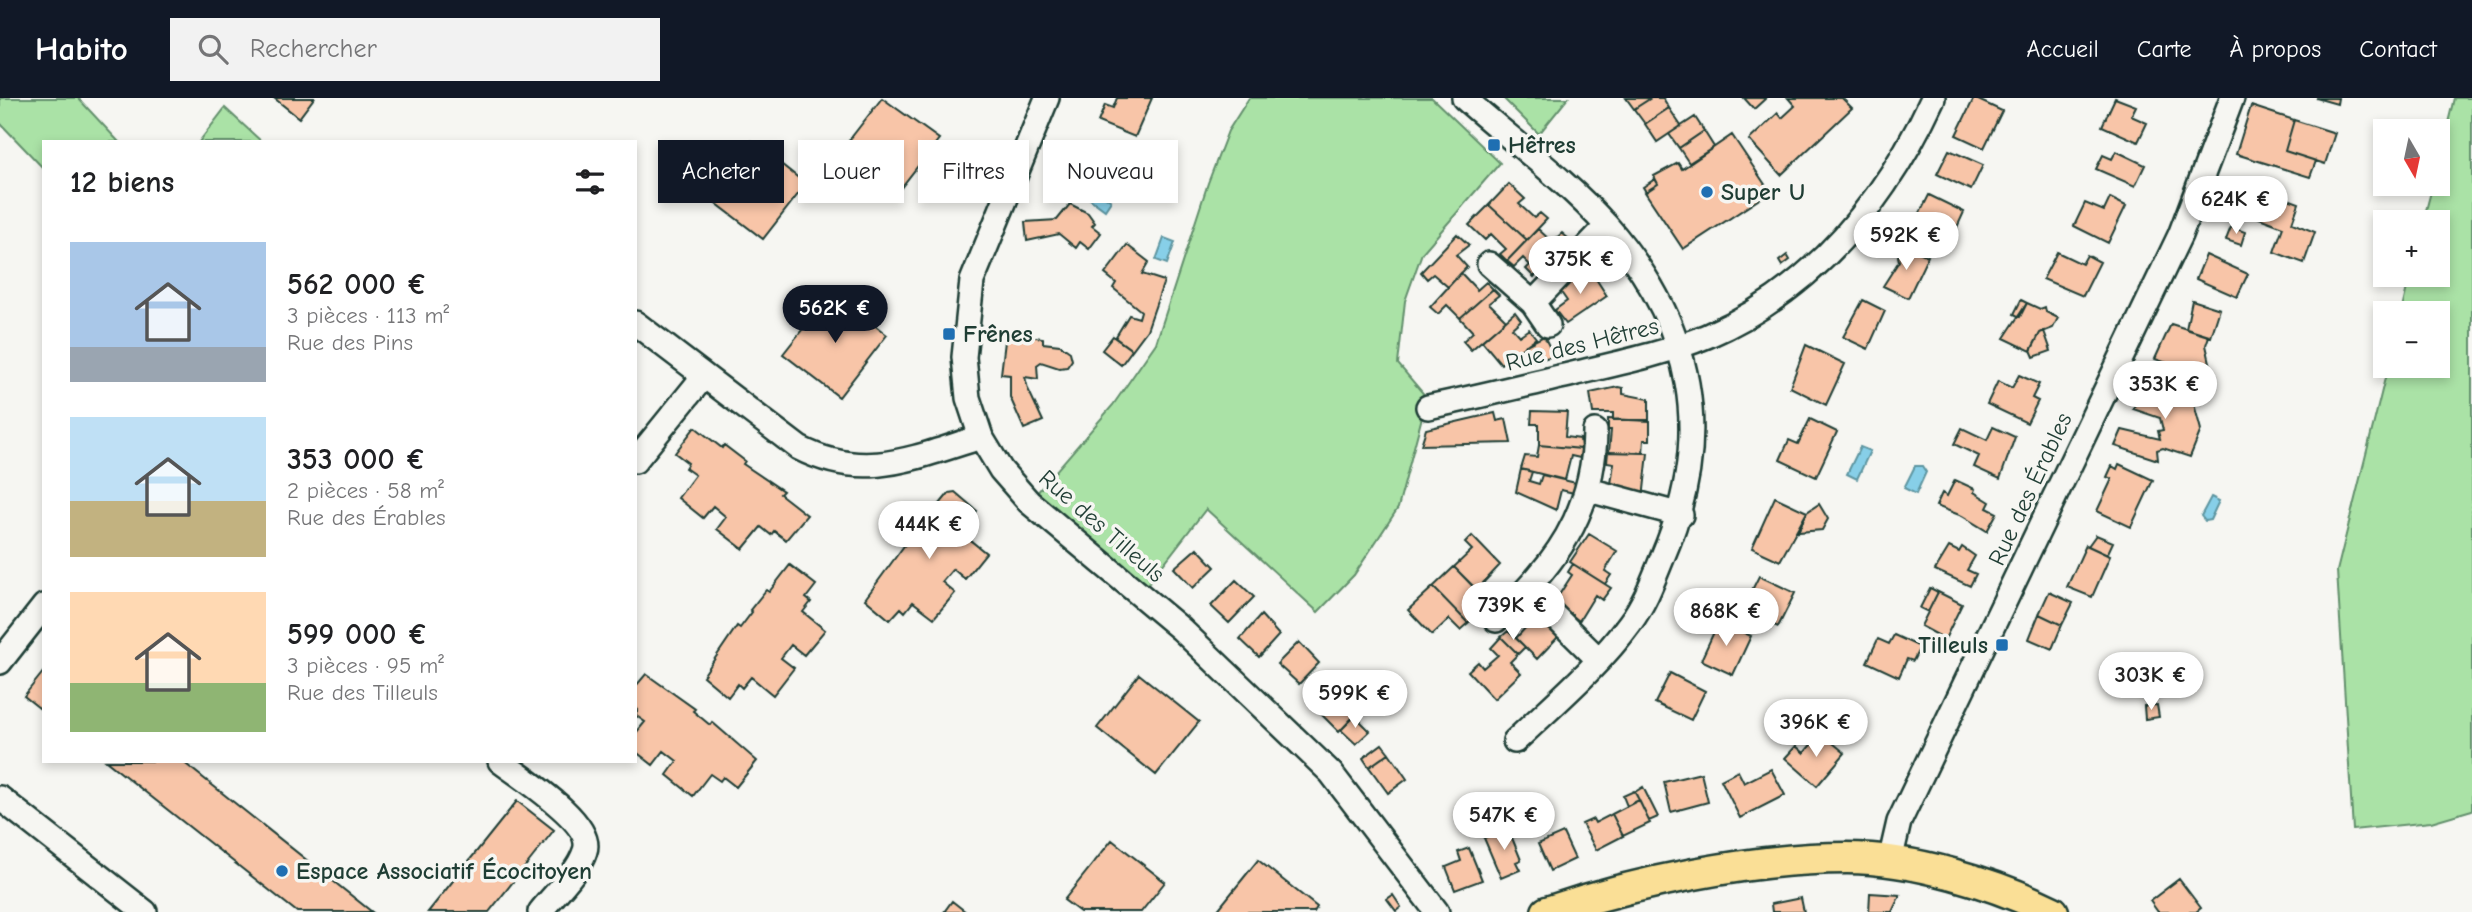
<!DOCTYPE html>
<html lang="fr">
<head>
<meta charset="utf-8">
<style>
  :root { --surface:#fff; --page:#f2f2f2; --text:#202124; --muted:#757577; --accent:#111827 }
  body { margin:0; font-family:"Comic Neue",sans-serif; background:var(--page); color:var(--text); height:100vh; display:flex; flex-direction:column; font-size:26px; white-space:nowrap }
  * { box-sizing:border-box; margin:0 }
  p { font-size:23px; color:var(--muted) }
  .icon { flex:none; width:38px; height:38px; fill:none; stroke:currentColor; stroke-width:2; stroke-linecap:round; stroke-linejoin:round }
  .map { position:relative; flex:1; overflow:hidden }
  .sheet { position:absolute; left:42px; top:42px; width:595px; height:623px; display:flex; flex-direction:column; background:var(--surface); border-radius:0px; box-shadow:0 4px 10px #0003 }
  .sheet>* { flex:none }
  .banner { position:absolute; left:658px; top:42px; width:665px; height:63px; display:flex; gap:14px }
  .needle { width:46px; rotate:171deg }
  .buttons { position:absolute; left:2373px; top:21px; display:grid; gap:14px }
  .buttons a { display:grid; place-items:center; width:77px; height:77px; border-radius:0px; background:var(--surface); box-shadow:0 4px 10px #0003; font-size:35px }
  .price { position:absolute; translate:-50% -60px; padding:0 16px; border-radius:24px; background:#fff; color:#222; font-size:23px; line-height:46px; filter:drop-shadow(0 2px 4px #0008) }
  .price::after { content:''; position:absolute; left:50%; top:42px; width:21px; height:16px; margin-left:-10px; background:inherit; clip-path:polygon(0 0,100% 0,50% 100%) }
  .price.selected { background:var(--accent); color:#fff }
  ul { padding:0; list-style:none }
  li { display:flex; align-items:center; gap:21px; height:175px; padding:0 28px }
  li span { display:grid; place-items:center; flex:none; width:196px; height:140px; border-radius:0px; color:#555 }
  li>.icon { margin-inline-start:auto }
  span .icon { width:84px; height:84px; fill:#fffc; stroke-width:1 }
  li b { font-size:30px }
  h2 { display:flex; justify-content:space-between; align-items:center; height:84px; padding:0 28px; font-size:30px }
  .tag { padding:0 24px; border-radius:0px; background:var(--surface); box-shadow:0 4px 10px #0003; font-size:24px; line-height:63px }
  .tag.selected { background:var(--accent); color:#fff }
  header { display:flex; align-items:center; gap:42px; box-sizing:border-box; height:98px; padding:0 35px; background:var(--accent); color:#fff }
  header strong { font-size:33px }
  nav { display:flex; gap:38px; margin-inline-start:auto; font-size:24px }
  .search { width:490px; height:63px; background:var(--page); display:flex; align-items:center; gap:18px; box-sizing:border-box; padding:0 24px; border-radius:0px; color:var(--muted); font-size:26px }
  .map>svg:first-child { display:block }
  .green { fill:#aae2a6; stroke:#64906d; stroke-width:2 }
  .water { fill:#87cfe8; stroke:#5d95a0; stroke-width:2 }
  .building { fill:#f8c5a8; stroke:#1f3d34; stroke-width:2 }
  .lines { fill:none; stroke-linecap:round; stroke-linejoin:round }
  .minor-casing { stroke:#1f3d34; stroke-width:28 }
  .major-casing { stroke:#1f3d34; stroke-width:35 }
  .minor { stroke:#f6f6f2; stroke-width:23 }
  .major { stroke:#fadf96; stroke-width:30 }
  .poi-dot { fill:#1f6fb2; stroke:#f6f6f2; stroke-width:2.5 }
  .labels { text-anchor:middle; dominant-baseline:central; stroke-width:7; stroke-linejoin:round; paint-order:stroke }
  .poi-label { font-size:24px; font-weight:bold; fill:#1f3d34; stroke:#f6f6f2; text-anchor:start }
  .street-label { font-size:24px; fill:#1f3d34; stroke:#f6f6f2 }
</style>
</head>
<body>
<header>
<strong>Habito</strong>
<div class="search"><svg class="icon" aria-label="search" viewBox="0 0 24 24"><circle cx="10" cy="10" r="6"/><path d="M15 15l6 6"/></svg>Rechercher</div>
<nav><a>Accueil</a><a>Carte</a><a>À propos</a><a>Contact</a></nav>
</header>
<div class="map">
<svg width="2472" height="814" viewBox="0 0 2472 814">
  <rect width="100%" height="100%" fill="#f6f6f2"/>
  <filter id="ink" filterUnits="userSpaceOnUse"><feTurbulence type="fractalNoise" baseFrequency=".0143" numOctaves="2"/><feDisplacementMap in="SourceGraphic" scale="14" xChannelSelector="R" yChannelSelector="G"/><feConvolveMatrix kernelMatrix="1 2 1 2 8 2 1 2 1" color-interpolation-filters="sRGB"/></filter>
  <g filter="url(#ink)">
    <path class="green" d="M0,0H78L119,44H44V71L0,25Z
      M1249,0H1432L1500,65L1422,155L1405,203L1398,266L1427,300L1398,410L1354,477L1318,514L1206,411L1141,495L1029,404L1113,307L1156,245L1208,85L1228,33Z
      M1503,0H1568L1539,36Z
      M2454,0H2472V712L2431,724L2353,732L2337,473L2388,268H2438V215H2401L2410,177H2438V124H2423L2433,86H2438V66Z
      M225,10L262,44H199Z"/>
    <path class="water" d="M1089,86L1111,103L1105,112L1082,95Z
      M1164,140L1175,144L1167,166L1156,162Z
      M1860,349L1870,353L1857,381L1847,376Z
      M1915,368H1922L1926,374L1916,396L1904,390Z
      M2211,399L2219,403L2210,422L2205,423L2201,418Z"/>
    <path class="building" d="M274,0H314L299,20Z
      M882,0L939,41L896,96L840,54Z
      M1117,0H1152L1135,39L1098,24L1105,7L1113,10Z
      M1626,0H1651L1634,11Z
      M1651,0H1663L1669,10L1645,26L1634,11Z
      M1744,0H1766L1754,11Z
      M1788,0H1842L1852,10L1781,77L1749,42L1778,15L1782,20L1795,8Z
      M1974,0L2002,13L1984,50L1956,37Z
      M2115,0L2136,8L2131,18L2147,25L2138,44L2102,28Z
      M2316,0H2338L2337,6Z
      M2251,8L2294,22L2285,53L2316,63L2310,79L2236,56Z
      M1669,10L1681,28L1657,44L1645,26Z
      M1695,19L1704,33L1679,50L1669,36Z
      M2294,22L2335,35L2325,66L2285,53Z
      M1704,33L1714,49L1689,65L1679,50Z
      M1732,37L1770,94L1683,151L1645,94L1658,86L1654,78L1678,65L1682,71Z
      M752,43L806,86L763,141L708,99Z
      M1949,52L1983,67L1971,92L1937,76Z
      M2116,53L2145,67L2135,88L2096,71L2103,57L2112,61Z
      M1655,81L1658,86L1646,94L1643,89Z
      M1509,86L1525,101L1519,106L1534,120L1540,115L1547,121L1527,142L1489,107Z
      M2269,94L2299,105L2292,125L2315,134L2304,165L2274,154L2283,129L2259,120Z
      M1929,97L1964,114L1954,136L1918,119Z
      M2110,100L2126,108L2108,145L2074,128L2085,105L2104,113Z
      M1070,106L1088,115L1095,125L1092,128L1101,135L1089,151L1080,144L1076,150L1059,136L1027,143L1025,124L1057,122Z
      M1489,107L1527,142L1507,163L1500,156L1506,151L1491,136L1485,142L1469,127Z
      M2231,129L2245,134L2241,147L2226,142Z
      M1538,131L1552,144L1562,135L1569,141L1534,179L1526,171L1530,167L1523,160L1514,169L1507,163Z
      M1457,136L1469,147L1456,157L1467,169L1448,189L1433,176L1427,181L1421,174Z
      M1127,147L1149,164L1142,176L1164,183L1147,232L1132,252L1115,240L1129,217L1139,220L1141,213L1113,190L1116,185L1105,176Z
      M1903,147L1928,158L1908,200L1883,188L1899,163L1898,158Z
      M2057,154L2082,166L2087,157L2100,164L2083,198L2043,181Z
      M1787,157L1790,162L1782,168L1779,163Z
      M2206,157L2248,176L2237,199L2196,181Z
      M1589,170L1607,198L1566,226L1555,212L1567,203L1558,190Z
      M1461,175L1477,192L1486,184L1493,191L1460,220L1447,207L1438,216L1430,209Z
      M1493,191L1499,197L1489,205L1506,222L1471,252L1463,243L1473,234L1460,220Z
      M832,194L887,237L839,299L783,256Z
      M1863,202L1885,213L1868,251L1843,239Z
      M2021,202L2027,205L2020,219L2014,216Z
      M2192,202L2220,211L2211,239L2186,231Z
      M2027,205L2040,211L2045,209L2046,214L2058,220L2053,230L2040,235L2031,253L2004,240Z
      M1515,214L1521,222L1512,230L1519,238L1529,231L1536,240L1501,266L1482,243Z
      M2171,226L2209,238L2206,247L2211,269L2173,280L2170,266L2155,261Z
      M2044,233L2051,253L2034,259L2031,252L2040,235Z
      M1006,235L1043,240V245L1060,247L1070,254L1072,262L1067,269L1059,270L1041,264L1037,267L1038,281L1025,279L1028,291L1043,323L1024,331L1010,299V277L1001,276Z
      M1113,238L1132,252L1121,267L1102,252Z
      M1544,238L1554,258L1533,263L1526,247Z
      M1806,247L1845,266L1826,307L1790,289Z
      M2019,277L2039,286L2032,300L2038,303L2027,325L1987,306L1998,283L2012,290Z
      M2184,278L2185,285L2175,287L2174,280Z
      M2147,280L2171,288L2188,284L2201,332L2190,359L2163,350L2157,352L2158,362L2115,348L2122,332L2160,341L2158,333L2163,332L2160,320L2133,311Z
      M1618,289L1623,290V296L1649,301V322H1613V315H1593L1590,295Z
      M1532,313L1567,314L1565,339L1580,341L1581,351L1539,347V326H1531Z
      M1495,315L1497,323L1506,321L1511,345L1421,347L1426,331Z
      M1608,321L1650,323V342H1644L1643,355L1609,354L1611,332H1608Z
      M1810,321L1837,334L1816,379L1780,362L1789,342L1798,346Z
      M695,329L722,350L724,347L745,363L743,366L783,393L780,396L807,417L786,442L774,433L771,437L761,429L743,451L717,431L726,419L713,408L703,420L678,400L695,377L685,370L688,365L675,355Z
      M1993,329L2015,339L2000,381L1974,369L1979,358L1954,346L1962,330L1987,342Z
      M1539,347L1581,351L1580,360L1571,358L1565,382L1521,371L1525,358L1537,359Z
      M1608,354L1648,355L1643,401L1610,393L1614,365L1607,364Z
      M2119,366L2153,382L2131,429L2097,413L2112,381L2107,379L2112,368L2117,371Z
      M1521,371L1532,374L1529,383L1539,386L1542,377L1576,385L1574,395L1561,392L1556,412L1516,394Z
      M1955,382L1975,391L1974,394L1990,404L1987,410L1997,415L1987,433L1962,418L1936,408L1942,395L1947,398Z
      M955,394L977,413L968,425L972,429L965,438L986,455L965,481L953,471L942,484L955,495L934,520L913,504L905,514L901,510L890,522L865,501L928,415L931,417L949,395Z
      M1775,399L1807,414L1780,463L1752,450Z
      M1819,406L1828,421L1822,432L1798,434L1807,414Z
      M1589,436L1617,453L1605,473L1611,477L1605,486L1570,464Z
      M2096,437L2113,444L2107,457L2088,448Z
      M1472,438L1500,467L1483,485L1499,501L1492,508L1454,469L1472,452L1465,445Z
      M2086,447L2110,458L2092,499L2067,489Z
      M1949,449L1959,454L1962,449L1975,458L1967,472L1976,476L1970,488L1935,472Z
      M1197,450L1215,469L1193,490L1174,470Z
      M1573,466L1611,490L1602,502L1595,497L1579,523L1555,503L1572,477L1568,474Z
      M790,467L816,487L806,500L811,504L803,514L825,532L804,557L791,547L781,560L794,570L773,597L751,579L742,590L738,586L728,599L703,578L737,528L740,530L752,514L750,512L766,492L769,494Z
      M1454,469L1478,493L1464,506L1475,518L1468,525L1433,489Z
      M1759,478L1795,495L1778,529L1742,512Z
      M1236,482L1254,499L1229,525L1211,508Z
      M1433,489L1468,525L1460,532L1449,521L1432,537L1408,512Z
      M1930,490L1938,494L1928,514L1920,510Z
      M1938,494L1962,506L1945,541L1921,528Z
      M2049,494L2073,505L2062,527L2039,516Z
      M1539,515L1560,537L1537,561L1516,540Z
      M2039,516L2062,527L2052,551L2029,541Z
      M1261,517L1279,537L1259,559L1240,541Z
      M1719,523L1751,538L1733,577L1701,562Z
      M1508,533L1525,549L1518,556L1501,539Z
      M1894,537L1920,549L1913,563L1907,561L1899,579L1867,564L1878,541L1889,546Z
      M1501,539L1518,556L1510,564L1521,575L1494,601L1468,573L1478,564L1483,570L1498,557L1491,550Z
      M1299,544L1319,565L1299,586L1277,566Z
      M44,573V614L24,598Z
      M1339,574L1356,589L1342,603L1325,589Z
      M1670,575L1705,593L1691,622L1655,605Z
      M646,576L695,611L693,613L710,627L712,624L757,663L736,689L723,679L720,683L710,676L693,698L667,677L677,663L664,653L653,667L635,653V636L645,624L635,617L638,612L635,609V589Z
      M1139,576L1199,624L1156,677L1097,630Z
      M1331,592L1356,616L1339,634L1315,610Z
      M2157,607L2159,619L2145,621L2144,608Z
      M1355,618L1370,633L1356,646L1341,632Z
      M1821,635L1845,655L1817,688L1785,660L1796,648L1804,655Z
      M1382,646L1389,655L1369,669L1363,660Z
      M1389,655L1407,681L1388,695L1369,669Z
      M106,663H182L372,814H297Z
      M1771,671L1785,697L1740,720L1721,682L1738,673L1744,685Z
      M1701,675L1708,704L1671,714L1664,684Z
      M1643,689L1658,719L1649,723L1635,694Z
      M1634,693L1639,702L1627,708L1623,698Z
      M1639,702L1650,725L1623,738L1612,716Z
      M517,703L554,732L532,760L489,814H428Z
      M1612,716L1623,738L1596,752L1582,726L1593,721L1595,725Z
      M1498,723L1505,731L1490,737L1486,729Z
      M1508,730L1521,762L1516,764L1520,772L1501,780L1484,740Z
      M1563,735L1575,761L1550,773L1538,746Z
      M1112,742L1165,784L1141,814H1080L1064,802Z
      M1469,750L1482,782L1455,792L1446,769L1461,763L1458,754Z
      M1258,762L1317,809L1314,814H1216Z
      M2179,781L2201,810L2196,814H2158L2150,803Z
      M1870,795L1900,797L1892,814H1869Z
      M1393,797L1401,809L1396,813L1387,801Z
      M1801,800L1804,814H1772L1771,806Z
      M952,803L966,814H944Z"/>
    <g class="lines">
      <g class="minor-casing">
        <path id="minor" d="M1047,0L972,183L964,259L968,300L981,339L1001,372L1029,404L1181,531L1331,675L1437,814
          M1464,0C1511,42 1565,81 1607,128C1694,228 1715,336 1663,458C1654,480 1645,505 1630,525C1598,569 1555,605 1515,643
          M1489,166L1533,205L1548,227
          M1533,205L1607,128
          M635,225L799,350C865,384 915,359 981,339
          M1428,309C1477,299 1525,287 1573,276C1619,265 1664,256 1707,238C1814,192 1885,104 1933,0
          M635,363L704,278
          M1589,392L1681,417
          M1528,492L1599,562
          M1496,522C1554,468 1594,416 1595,333
          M0,564L44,508
          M500,663C521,679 595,725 585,753C578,775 554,796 540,814
          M0,700L145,814
          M1890,763L1899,724L2180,137L2232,0"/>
      </g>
      <g class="major-casing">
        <path id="major" d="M1547,814C1636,784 1753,760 1847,760C1912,760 1995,785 2053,814"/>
      </g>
      <use href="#minor" class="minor"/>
      <use href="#major" class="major"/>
    </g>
  </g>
  <g class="poi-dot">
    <rect x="1487" y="40" width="14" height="14" rx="3.5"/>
    <circle cx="1707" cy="94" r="7"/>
    <rect x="942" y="229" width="14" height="14" rx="3.5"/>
    <rect x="1995" y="540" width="14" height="14" rx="3.5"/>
    <circle cx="282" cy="773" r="7"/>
  </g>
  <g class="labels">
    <g class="poi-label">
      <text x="1508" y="47">Hêtres</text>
      <text x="1721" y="94">Super U</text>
      <text x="963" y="236">Frênes</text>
      <text x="1988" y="547" text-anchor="end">Tilleuls</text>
      <text x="296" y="773">Espace Associatif Écocitoyen</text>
    </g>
    <g class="street-label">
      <text transform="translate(1582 246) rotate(-14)">Rue des Hêtres</text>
      <text transform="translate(2030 391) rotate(-65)">Rue des Érables</text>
      <text transform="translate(1102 428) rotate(41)">Rue des Tilleuls</text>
    </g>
  </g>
</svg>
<div class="buttons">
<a><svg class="needle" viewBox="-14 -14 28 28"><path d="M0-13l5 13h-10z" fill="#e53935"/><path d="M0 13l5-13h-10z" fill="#757577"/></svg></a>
<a>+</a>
<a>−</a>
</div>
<b class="price" style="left:2236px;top:138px">624K €</b>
<b class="price" style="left:1906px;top:174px">592K €</b>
<b class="price" style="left:1580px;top:198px">375K €</b>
<b class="price selected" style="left:835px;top:247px">562K €</b>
<b class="price" style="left:2165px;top:323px">353K €</b>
<b class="price" style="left:929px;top:463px">444K €</b>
<b class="price" style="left:1513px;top:544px">739K €</b>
<b class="price" style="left:1726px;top:550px">868K €</b>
<b class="price" style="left:2151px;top:614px">303K €</b>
<b class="price" style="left:1355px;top:632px">599K €</b>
<b class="price" style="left:1816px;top:661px">396K €</b>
<b class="price" style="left:1504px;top:754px">547K €</b>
<div class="banner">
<a class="tag selected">Acheter</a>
<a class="tag">Louer</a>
<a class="tag">Filtres</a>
<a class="tag">Nouveau</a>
</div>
<section class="sheet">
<h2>12 biens<svg class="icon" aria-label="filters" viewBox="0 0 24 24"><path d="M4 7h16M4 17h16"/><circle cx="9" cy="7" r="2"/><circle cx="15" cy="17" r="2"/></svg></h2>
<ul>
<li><span style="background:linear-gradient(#a9c7e8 75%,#9aa5b1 0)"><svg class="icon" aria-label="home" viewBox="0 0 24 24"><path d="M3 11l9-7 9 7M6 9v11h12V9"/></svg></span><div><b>562 000 €</b><p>3 pièces · 113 m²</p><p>Rue des Pins</p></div></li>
<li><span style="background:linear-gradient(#bfe0f5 60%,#c2b280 0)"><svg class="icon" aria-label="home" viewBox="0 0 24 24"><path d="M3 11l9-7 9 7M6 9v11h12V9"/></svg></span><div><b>353 000 €</b><p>2 pièces · 58 m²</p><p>Rue des Érables</p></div></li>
<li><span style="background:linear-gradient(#ffd9b3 65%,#8fb573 0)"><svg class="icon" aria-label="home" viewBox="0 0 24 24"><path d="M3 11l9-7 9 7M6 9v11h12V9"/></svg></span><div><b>599 000 €</b><p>3 pièces · 95 m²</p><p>Rue des Tilleuls</p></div></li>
</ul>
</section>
</div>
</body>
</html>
